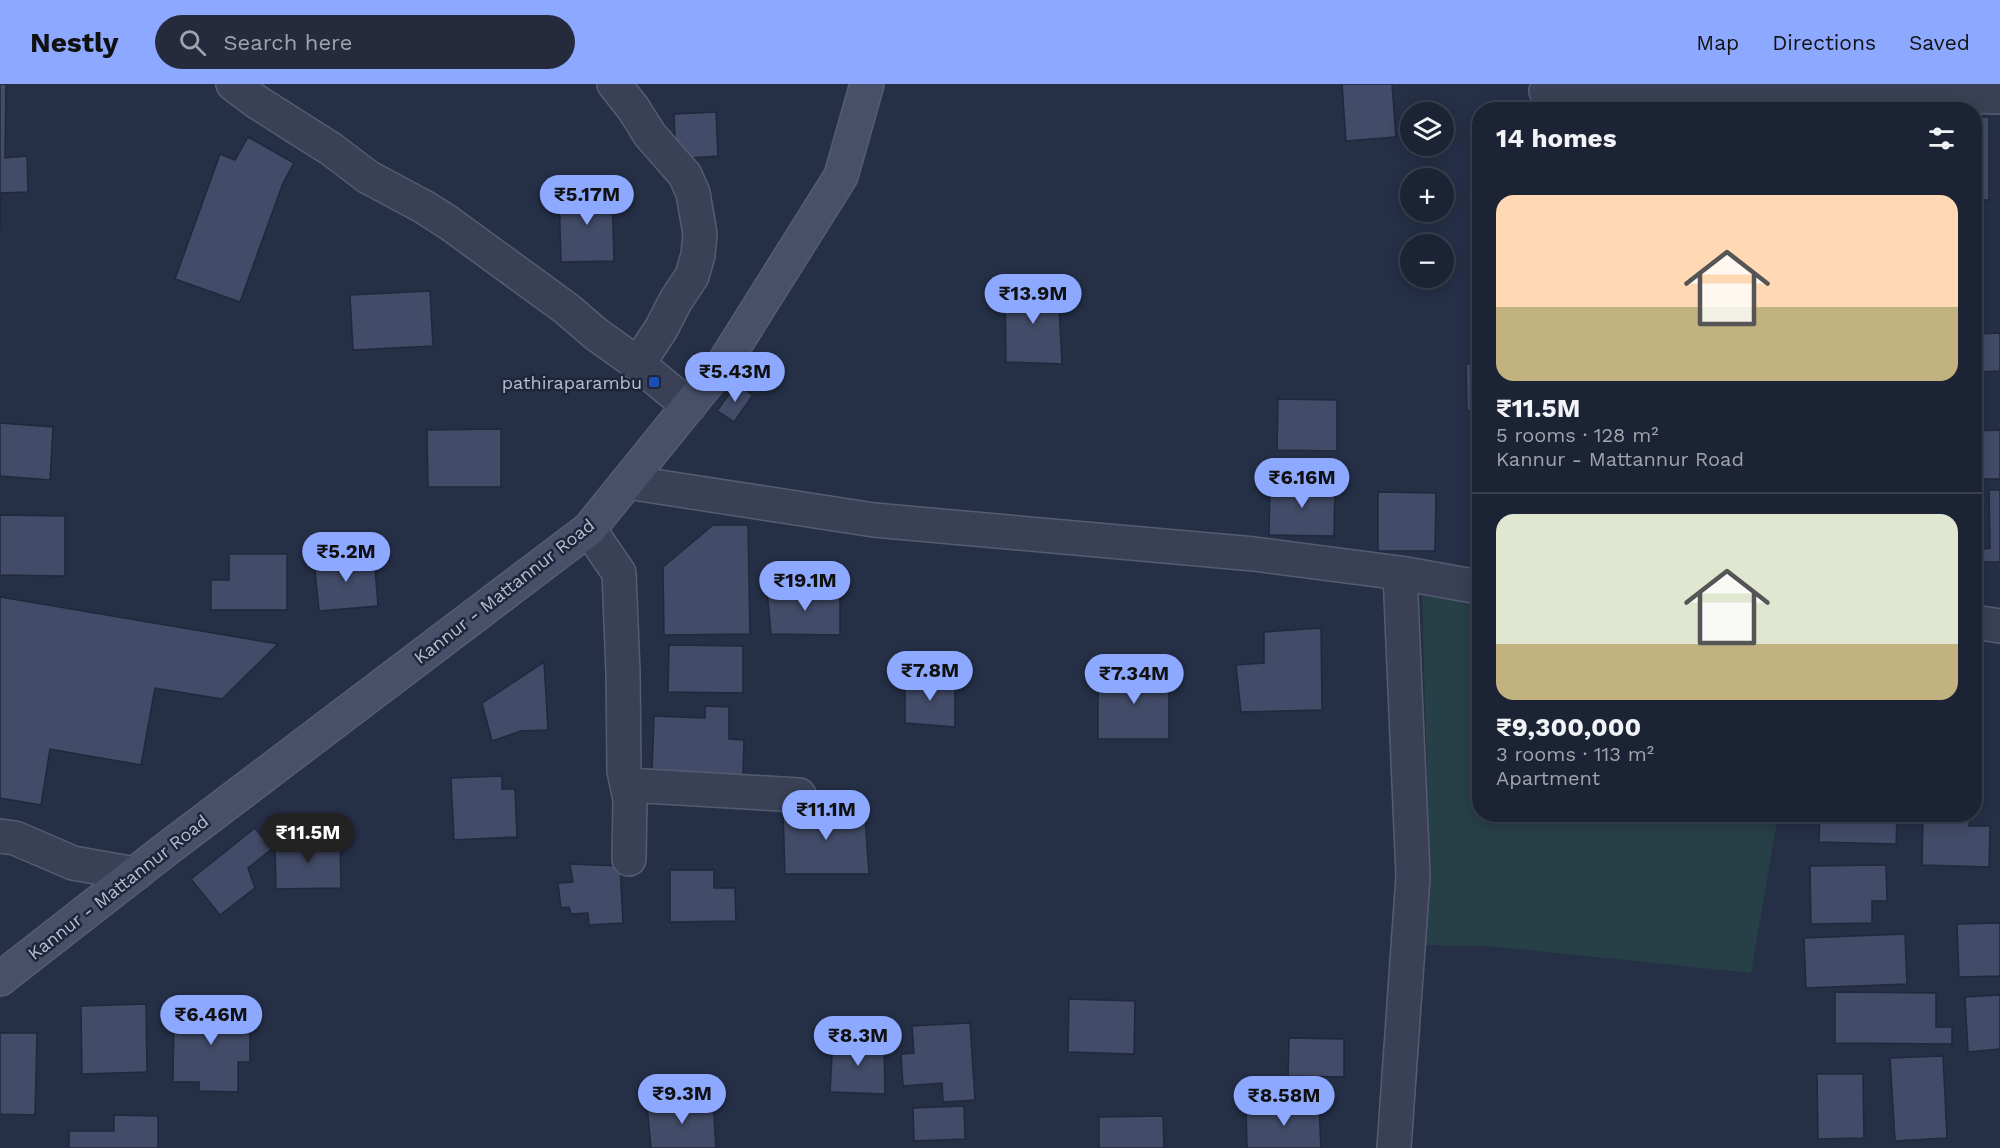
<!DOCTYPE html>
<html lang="en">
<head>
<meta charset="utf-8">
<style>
  :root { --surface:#1c2334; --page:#252b3c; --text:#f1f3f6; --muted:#a0a4ac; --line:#3a404f; --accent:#8da8ff }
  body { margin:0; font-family:"Work Sans",sans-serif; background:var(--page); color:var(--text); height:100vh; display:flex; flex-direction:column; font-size:22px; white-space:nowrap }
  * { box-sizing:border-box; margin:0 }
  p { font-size:20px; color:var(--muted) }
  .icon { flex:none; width:33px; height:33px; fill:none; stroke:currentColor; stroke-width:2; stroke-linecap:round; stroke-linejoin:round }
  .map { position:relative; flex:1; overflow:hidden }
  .drawer { position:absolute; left:1472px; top:18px; width:510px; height:720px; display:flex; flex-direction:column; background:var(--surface); border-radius:24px; box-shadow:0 3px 15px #0003,0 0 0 2px var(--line) }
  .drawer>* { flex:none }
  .controls { position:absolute; left:1400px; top:18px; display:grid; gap:12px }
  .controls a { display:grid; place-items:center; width:54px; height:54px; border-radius:50%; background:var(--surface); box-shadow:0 3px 15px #0003,0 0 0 2px var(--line); font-size:30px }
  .price { position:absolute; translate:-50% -51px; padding:0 14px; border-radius:21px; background:var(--accent); color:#111; font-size:20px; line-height:39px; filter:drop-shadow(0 2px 3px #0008) }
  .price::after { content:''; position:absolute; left:50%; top:36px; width:18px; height:14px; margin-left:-9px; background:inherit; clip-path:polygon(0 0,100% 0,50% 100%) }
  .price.on { background:#222; color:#fff }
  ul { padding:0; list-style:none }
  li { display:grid; align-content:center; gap:12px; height:318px; padding:0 24px }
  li+li { border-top:2px solid var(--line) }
  li span { display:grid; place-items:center; height:186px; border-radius:18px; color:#555 }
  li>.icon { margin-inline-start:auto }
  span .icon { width:108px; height:108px; fill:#fffc; stroke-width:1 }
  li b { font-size:26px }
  h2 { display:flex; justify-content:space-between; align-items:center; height:72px; padding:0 24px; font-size:26px }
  header { display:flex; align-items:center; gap:36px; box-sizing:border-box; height:84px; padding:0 30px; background:var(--accent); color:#111 }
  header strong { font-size:28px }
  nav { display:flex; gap:33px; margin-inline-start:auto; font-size:21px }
  .search { width:420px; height:54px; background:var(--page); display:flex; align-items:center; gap:15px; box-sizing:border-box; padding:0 21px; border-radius:33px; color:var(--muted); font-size:22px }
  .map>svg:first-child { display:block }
  .green { fill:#273f47 }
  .building { fill:#424b67; stroke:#21283d; stroke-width:1.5 }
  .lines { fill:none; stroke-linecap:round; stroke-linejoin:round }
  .minor-casing { stroke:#565c70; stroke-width:36 }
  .secondary-casing { stroke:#565c70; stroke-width:36 }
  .minor { stroke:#3a4156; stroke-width:33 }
  .secondary { stroke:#484f69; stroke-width:33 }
  .transit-dot { fill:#1a4fb4; stroke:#1e263b; stroke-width:2 }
  .labels { text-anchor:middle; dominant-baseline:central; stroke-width:5; stroke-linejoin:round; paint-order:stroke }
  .poi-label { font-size:18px; fill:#b8bdcf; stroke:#1e263b; text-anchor:end }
  .street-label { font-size:18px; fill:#b8bdcf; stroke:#1e263b }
</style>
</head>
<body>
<header>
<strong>Nestly</strong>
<div class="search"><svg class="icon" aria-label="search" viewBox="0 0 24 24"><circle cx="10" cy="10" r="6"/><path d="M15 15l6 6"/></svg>Search here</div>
<nav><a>Map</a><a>Directions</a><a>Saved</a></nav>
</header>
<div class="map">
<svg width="2000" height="1064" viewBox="0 0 2000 1064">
  <rect width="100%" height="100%" fill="#252f46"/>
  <path class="green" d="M1422,512L1479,519V730L1778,731L1751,889L1487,862L1423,861L1427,693Z"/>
  <path class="building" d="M0,0H6L5,74L27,72L28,108L1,109L0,146Z
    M1342,0H1392L1396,53L1346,57Z
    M1657,17V26H1574V18Z
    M716,28L718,72L676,75L674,30Z
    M1974,33H1989V116H1974Z
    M248,53L294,79L283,99L240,218L175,195L220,70L235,76Z
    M612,105L614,177L561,178L559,107Z
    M1058,202L1062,280L1006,278L1005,203Z
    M430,207L433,262L353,266L350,211Z
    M1974,224H1976V250L2000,249V287L1981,288V313H1974Z
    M1466,280H1479V327H1467Z
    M736,300L753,311L734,338L717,327Z
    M1278,315L1337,316V367L1277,366Z
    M0,339L53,343L50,396L0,392Z
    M501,345V403H428L427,346Z
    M2000,346V395H1974V347Z
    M1477,366H1479V425H1476Z
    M1270,397L1335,399L1334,452L1269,451Z
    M1989,406H2000V478H1976L1978,466L1990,464Z
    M1378,408L1436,409L1435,467H1378Z
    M0,431L65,432V492L0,491Z
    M713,441H748L750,550L664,551L663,483Z
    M229,470H287V526H211V496H229Z
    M374,470L378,522L319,527L314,476Z
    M767,506H840V551L771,550Z
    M0,513L278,560L222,615L155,604L141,681L50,665L41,721L0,714Z
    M1321,544L1322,626L1241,628L1236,581L1264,579V548Z
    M669,561L743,562V609L668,608Z
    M544,578L548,646L521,647L492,657L482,619Z
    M1098,587H1169V655H1098Z
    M905,592L955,596V643L905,639Z
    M705,622L729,623V655L744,656L743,691L652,688L654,632L705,634Z
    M502,692V705H515L517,753L454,756L451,694Z
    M864,720L869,790H785L783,726Z
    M1820,730H1884V734H1897L1896,760L1819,758Z
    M1923,731L1970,732L1969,742H1990L1989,783L1922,781Z
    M255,744L272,765L248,784L255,804L220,831L191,795Z
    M340,755L341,804L276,805L275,757Z
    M570,780L620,782L623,839L589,841L588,829L571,830L569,823L561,824L558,799L573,798Z
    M1886,781L1887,817H1872V839L1811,840L1810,782Z
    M670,786H714V804H735L736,837L670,838Z
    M2000,839V892L1959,893L1957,840Z
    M1905,850L1907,900L1806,904L1804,854Z
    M1835,908L1936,909V943H1952V960L1835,959Z
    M2000,911V965L1968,968L1965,913Z
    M1069,915L1135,917L1134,970L1068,968Z
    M146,920L147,988L82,990L81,922Z
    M174,923L250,924V978H238V1008L199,1007V998H173Z
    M970,939L975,1016L943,1018L942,999L903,1002L901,970L914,969L912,942Z
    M0,949H37L35,1031L0,1030Z
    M833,954L884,957L885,1010L830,1008Z
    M1289,954L1344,955V993L1288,992Z
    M1943,972L1947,1054L1895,1057L1890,974Z
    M1817,990H1863L1864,1054L1818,1055Z
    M713,1015L716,1064H651L647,1021Z
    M1319,1021L1321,1064H1247L1246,1023Z
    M964,1022L965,1055L914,1057L913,1024Z
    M114,1031L158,1032V1064H69V1047H114Z
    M1163,1032L1164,1064H1099V1033Z"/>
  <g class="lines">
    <g class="minor-casing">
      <path id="minor" d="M233,0L257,18L331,65L368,93L424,123L449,139L567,225L596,250L638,280L689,322
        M614,0L633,24L650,51L685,91L693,109L700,150L698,171L692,192L676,216L661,245L638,280
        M1546,7L1733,5L2000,13
        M627,398L874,436L1254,470L1400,489L1479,503
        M589,445L619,489L623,588L624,687L630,715L629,775
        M1974,538L2000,542
        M627,701L799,711
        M0,752L15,754L73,779L135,790
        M1394,1064L1413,792L1400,489"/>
    </g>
    <g class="secondary-casing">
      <path id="secondary" d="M0,895L164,767L589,445L725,277L841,92L867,0"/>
    </g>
    <use href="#minor" class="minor"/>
    <use href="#secondary" class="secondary"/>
  </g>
  <rect class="transit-dot" x="648" y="292" width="12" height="12" rx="3"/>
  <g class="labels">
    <g class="poi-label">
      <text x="642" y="298">pathiraparambu</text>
    </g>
    <g class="street-label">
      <text transform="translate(504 507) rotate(-38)">Kannur - Mattannur Road</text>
      <text transform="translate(118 803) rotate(-38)">Kannur - Mattannur Road</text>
    </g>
  </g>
</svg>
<div class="controls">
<a><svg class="icon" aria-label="layers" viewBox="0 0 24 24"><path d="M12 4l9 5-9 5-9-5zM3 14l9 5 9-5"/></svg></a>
<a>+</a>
<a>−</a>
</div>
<b class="price" style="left:587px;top:142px">₹5.17M</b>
<b class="price" style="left:1033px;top:241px">₹13.9M</b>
<b class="price" style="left:735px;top:319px">₹5.43M</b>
<b class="price" style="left:1302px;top:425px">₹6.16M</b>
<b class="price" style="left:346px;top:499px">₹5.2M</b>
<b class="price" style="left:805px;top:528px">₹19.1M</b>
<b class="price" style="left:930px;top:618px">₹7.8M</b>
<b class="price" style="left:1134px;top:621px">₹7.34M</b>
<b class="price" style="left:826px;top:757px">₹11.1M</b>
<b class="price on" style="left:308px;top:780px">₹11.5M</b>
<b class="price" style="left:211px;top:962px">₹6.46M</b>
<b class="price" style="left:858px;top:983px">₹8.3M</b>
<b class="price" style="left:682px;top:1041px">₹9.3M</b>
<b class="price" style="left:1284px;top:1043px">₹8.58M</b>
<section class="drawer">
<h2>14 homes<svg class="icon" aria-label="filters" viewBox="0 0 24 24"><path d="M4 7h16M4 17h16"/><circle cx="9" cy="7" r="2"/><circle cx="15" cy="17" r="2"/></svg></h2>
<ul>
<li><span style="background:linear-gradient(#ffd9b3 60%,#c2b280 0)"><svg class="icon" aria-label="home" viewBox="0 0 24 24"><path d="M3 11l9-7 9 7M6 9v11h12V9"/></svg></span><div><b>₹11.5M</b><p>5 rooms · 128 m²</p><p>Kannur - Mattannur Road</p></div></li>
<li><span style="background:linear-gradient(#dfe7d0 70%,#c2b280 0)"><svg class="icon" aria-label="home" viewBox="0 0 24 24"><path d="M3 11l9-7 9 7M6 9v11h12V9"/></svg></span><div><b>₹9,300,000</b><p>3 rooms · 113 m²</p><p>Apartment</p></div></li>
</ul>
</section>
</div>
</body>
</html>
